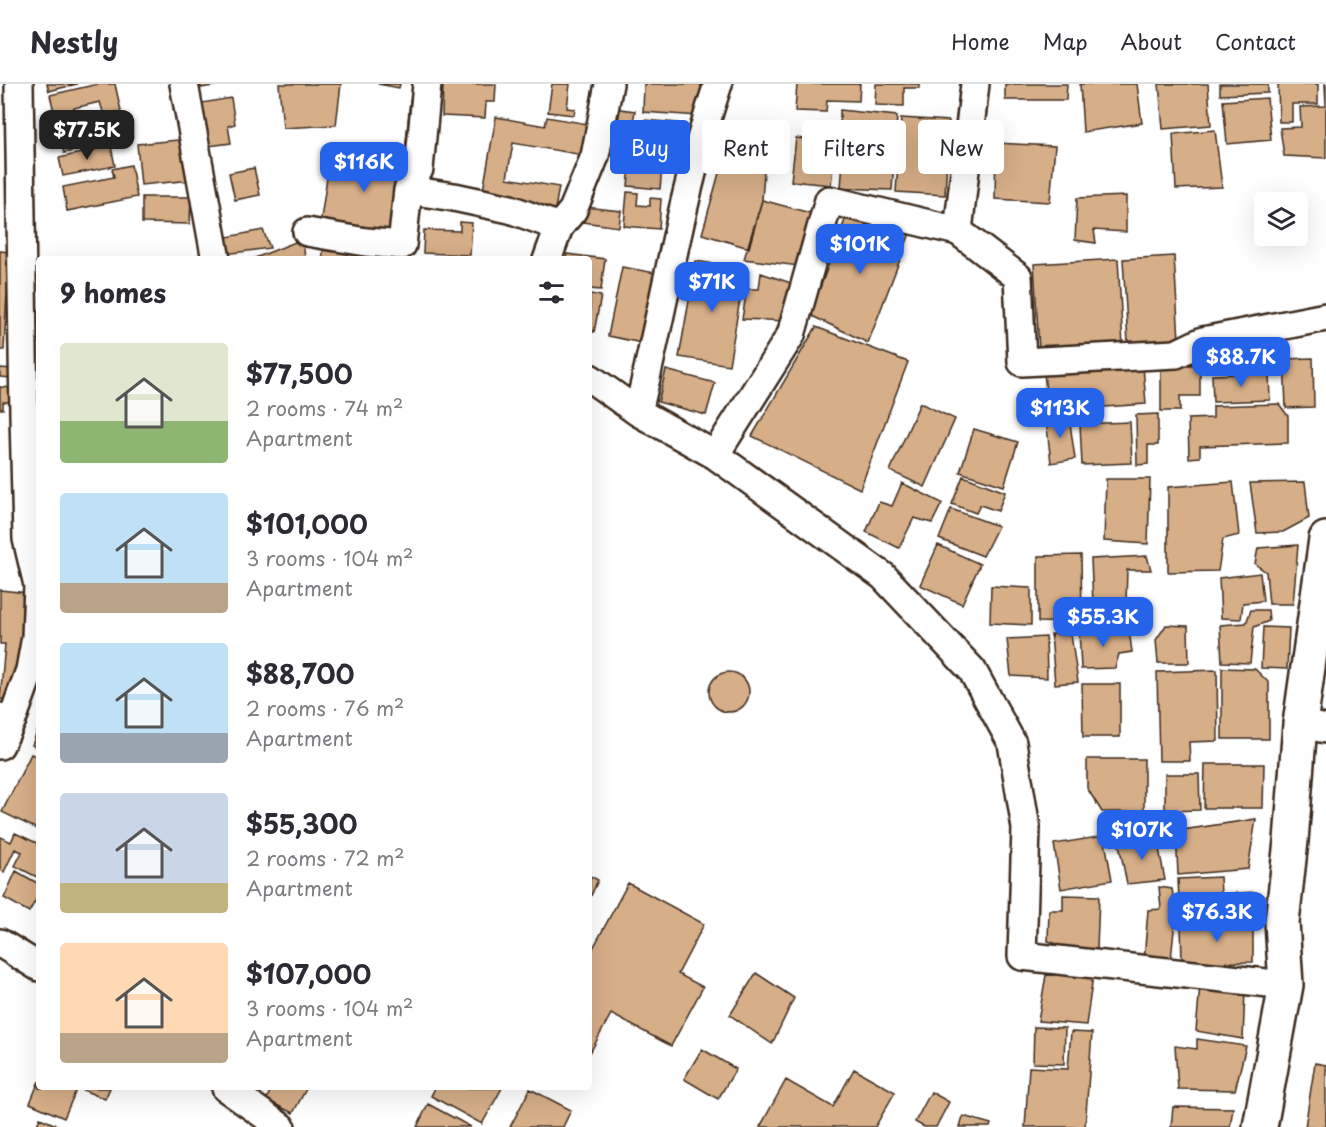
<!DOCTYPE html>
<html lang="en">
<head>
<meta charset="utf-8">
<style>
  :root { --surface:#fff; --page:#f2f2f3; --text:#2b2b33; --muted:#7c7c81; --line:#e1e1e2; --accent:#2563eb }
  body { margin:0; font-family:"Playpen Sans",sans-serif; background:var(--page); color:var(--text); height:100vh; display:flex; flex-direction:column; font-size:22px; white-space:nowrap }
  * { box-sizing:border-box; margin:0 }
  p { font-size:20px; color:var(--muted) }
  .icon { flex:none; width:33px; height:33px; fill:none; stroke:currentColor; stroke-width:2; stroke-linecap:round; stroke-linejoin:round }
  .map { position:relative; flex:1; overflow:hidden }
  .panel { position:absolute; left:36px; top:172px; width:556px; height:834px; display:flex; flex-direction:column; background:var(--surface); border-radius:6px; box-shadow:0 6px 24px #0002 }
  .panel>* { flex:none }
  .hud { position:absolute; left:610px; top:36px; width:570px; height:54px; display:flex; gap:12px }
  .fabs { position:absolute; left:1254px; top:108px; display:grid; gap:12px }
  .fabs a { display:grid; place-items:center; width:54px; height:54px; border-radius:6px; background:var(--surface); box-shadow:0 6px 24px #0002; font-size:30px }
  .price { position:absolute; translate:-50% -51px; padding:0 14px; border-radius:12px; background:var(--accent); color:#fff; font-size:20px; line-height:39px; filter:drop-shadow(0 2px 3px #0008) }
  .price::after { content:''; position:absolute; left:50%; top:36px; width:18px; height:14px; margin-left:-9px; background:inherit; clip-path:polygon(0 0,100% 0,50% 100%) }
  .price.selected { background:#222; color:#fff }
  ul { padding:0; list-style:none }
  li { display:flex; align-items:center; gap:18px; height:150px; padding:0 24px }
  li span { display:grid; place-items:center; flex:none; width:168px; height:120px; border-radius:6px; color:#555 }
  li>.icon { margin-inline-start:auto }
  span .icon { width:72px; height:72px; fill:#fffc; stroke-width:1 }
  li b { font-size:26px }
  h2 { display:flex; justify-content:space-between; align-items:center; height:72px; padding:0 24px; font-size:26px }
  .pill { padding:0 21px; border-radius:6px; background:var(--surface); box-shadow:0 6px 24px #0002; font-size:21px; line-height:54px }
  .pill.selected { background:var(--accent); color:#fff }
  header { display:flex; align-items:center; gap:36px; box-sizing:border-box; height:84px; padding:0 30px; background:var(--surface); border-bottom:2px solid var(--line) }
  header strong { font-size:28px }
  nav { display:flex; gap:33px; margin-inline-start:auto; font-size:21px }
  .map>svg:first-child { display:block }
  .building { fill:#d6ae88; stroke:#3b2a1e; stroke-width:1.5 }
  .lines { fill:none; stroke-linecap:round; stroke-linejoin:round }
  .street-casing { stroke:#3b2a1e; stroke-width:32 }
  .secondary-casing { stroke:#3b2a1e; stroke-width:38 }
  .street { stroke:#fff; stroke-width:27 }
  .secondary { stroke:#fff; stroke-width:33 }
</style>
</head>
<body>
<header>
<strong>Nestly</strong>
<nav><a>Home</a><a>Map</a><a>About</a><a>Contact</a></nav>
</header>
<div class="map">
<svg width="1326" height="1043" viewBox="0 0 1326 1043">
  <rect width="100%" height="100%" fill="#fff"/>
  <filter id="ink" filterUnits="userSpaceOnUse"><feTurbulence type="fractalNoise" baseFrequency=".0167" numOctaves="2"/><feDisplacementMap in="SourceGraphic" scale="12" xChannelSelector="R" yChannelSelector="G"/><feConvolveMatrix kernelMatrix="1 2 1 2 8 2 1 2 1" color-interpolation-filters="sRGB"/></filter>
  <g filter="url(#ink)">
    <path class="building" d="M47,0H77L49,7Z
      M98,0H115L121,27L104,31L100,18L74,24L78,43L127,32L132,53L64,69L50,11Z
      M201,0H224L201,4Z
      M279,0H341L336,41L283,44Z
      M378,0H400L399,4Z
      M443,0H496L495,18H486L485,34L442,32Z
      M552,0H570L567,24L575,25L574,31L548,28Z
      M644,0H701L699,32L643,28Z
      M797,0H860L859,17L827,16L826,28L795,27Z
      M876,0H919V4H904V22L875,21Z
      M1005,0H1067L1066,16H1005Z
      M1080,0H1137L1142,39L1083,48Z
      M1159,0H1208L1211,41L1163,45Z
      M1220,0H1268V9L1220,11Z
      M1278,0H1318V20H1292V38H1279Z
      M1325,0H1326V74L1284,72L1280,44L1301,43L1300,23L1326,22Z
      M231,14L235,40L228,42L231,59L209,62L202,19Z
      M1267,14L1271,56L1227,60L1223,17Z
      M410,17L421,19L417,69L405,68Z
      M620,25L635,27L629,62L615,60Z
      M840,26L897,32L892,106L841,104L844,61L840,55Z
      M496,33L545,42L547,33L588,40L583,71L513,59L507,94L559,103L555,125L482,112Z
      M901,34L949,37L945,111L896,108Z
      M644,36L677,39L675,70L655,68L656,57L643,56Z
      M1215,46L1222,103L1176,105L1173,50Z
      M796,54L836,59L831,101L791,97Z
      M188,55L192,96L141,101L137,60Z
      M996,59L1055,62L1050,118L995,115Z
      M111,62L115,82L63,92L59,74Z
      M640,63H650L652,75L663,73L660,105L628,102L631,71L639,72Z
      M331,67L409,78L397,152L320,141Z
      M723,75L764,88L762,116L749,164L702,150Z
      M131,81L137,113L67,127L63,103L114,93L112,85Z
      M254,84L260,111L235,116L229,89Z
      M627,108L638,109L637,121L650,122V114L661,115L659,145L624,142Z
      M1126,112V148L1094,146L1096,159L1075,156L1077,114Z
      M142,113H191L190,140L142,139Z
      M762,116L814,130L799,182L744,175Z
      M585,123L621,127L619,143L583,138Z
      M848,128L912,144L868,259L810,231Z
      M460,138L472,139L470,171L423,169L424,146L460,147Z
      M263,146L270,164L225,170L222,154Z
      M303,155L305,176H250Z
      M324,162L360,166L359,176H322Z
      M0,167L9,168L4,266H0Z
      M567,170L605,175L601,206L590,205V176H566Z
      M1174,172L1179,256L1128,259L1123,175Z
      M1118,175L1123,262L1039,266L1034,180Z
      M696,177L745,185L729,281L679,273Z
      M622,183L656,189L642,259L608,252Z
      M761,189L797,201L786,237L742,235L747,205H759Z
      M590,210L601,212L594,248L590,247Z
      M816,243L908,278L860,405L752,352Z
      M1267,264L1268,283L1209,286L1208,266Z
      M1313,274L1314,323L1286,324L1284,275Z
      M1161,281H1200V312H1180V327H1161Z
      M1143,282L1146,320L1048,327L1044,289Z
      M0,284L13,285L12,294L0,293Z
      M666,286L715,299L706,331L658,318Z
      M1269,289L1270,316L1213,318L1212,291Z
      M0,303L14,304L13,318H3V325H0Z
      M920,319L955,335L925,403L890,387Z
      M1279,320L1288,332V359L1200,362V373L1189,374L1188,335L1213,334V322Z
      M1158,330V361H1148V380L1137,381L1136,331Z
      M1069,332L1075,375L1051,379L1046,335Z
      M1130,338L1132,379L1082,381L1080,340Z
      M974,345L1018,358L1004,402L960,388Z
      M963,392L1005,408L998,427L980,421L976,429L952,420Z
      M1106,395H1150L1148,460L1104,457Z
      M1233,398L1239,451L1223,455L1218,487L1168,488V403Z
      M1305,398L1309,434L1283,448L1257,449L1250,399Z
      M902,399L942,419L932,439L914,434L899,464L866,448L879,418L892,422Z
      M951,425L998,442L983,472L939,455Z
      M938,461L980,480L962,520L920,501Z
      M1298,461L1293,520H1269L1266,488L1255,480L1258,464Z
      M1081,471L1082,539L1038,538V472Z
      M1147,472L1151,486H1127L1126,518L1112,519V541L1094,543L1091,475Z
      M1260,489L1263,517L1243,519L1241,535L1221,534L1219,494Z
      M991,502L1031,504V541L990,539Z
      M0,506L28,509L14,617L0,615L5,560H0Z
      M1251,526H1268L1269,537L1254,543L1250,579L1222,578L1220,541L1246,539Z
      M1166,541L1188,542L1189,579H1158L1156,556Z
      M1263,543L1289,544L1287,585L1261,584Z
      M1079,546H1129L1132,568L1119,570L1115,584L1081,585Z
      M1051,550L1071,551L1078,598L1055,600Z
      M1046,553L1047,594L1011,592L1007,555Z
      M1222,584L1255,585L1269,599V655H1222Z
      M1217,586L1218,657L1189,658L1190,677H1159L1157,588Z
      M709 608a20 20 0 1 1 40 0a20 20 0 1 1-40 0Z
      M1082,600H1120V653H1083Z
      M39,642V664L32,661Z
      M31,670L39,673V746L2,728Z
      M1087,675H1144V728H1102L1087,704Z
      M1205,680H1264L1263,724H1204Z
      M1165,690H1199L1200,726L1165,727Z
      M1256,735L1248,785L1178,791L1176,747Z
      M15,749L39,760V790L37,793L15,782L22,768L15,765L4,788L0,786V755L1,753L11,758Z
      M1104,752L1112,796L1061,805L1054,760Z
      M1157,754L1165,796L1127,800L1119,760Z
      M16,787L39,800V810L29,828L4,814Z
      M590,792L598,796L590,814Z
      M1220,793L1221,810L1255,808L1256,832L1180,835L1178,795Z
      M628,799L704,840L678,890L703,903L671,962L611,930L590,969V870Z
      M1159,803L1172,805L1176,827L1171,875L1144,876L1148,826L1161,825Z
      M1063,811L1099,812L1097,865L1069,864L1048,857L1049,826H1063Z
      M1181,840H1253V878L1182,879Z
      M756,889L794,914L772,960L730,931Z
      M1046,891L1093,892L1086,941L1038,937Z
      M1200,901L1245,907L1243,955L1196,947Z
      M1034,943L1065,944L1064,980L1033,979Z
      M1071,948L1092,949L1085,1043H1025L1029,983L1068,985Z
      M1197,955L1246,962L1235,1006L1178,1005L1175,962L1197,965Z
      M702,965L736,985L718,1015L684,995Z
      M1315,979L1326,981V1043H1305Z
      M854,985L895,1008L875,1043H760L786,996L833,1023Z
      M39,997V1004H77L64,1034L30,1019Z
      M78,1004H110L105,1015Z
      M272,1004H304L306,1005L293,1029L266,1016Z
      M435,1004H502L482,1040L431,1012Z
      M530,1005L571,1026L563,1043H510Z
      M931,1008L949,1018L936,1043H924L915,1038Z
      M428,1020L471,1043H417Z
      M1173,1023L1233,1024L1230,1043H1171Z
      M963,1032L991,1040L990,1043H960Z
      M40,1034L61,1043H36Z"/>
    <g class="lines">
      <g class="street-casing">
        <path id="street" d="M184,0L216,176
          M408,106L454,113L510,125L559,143
          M958,147L975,0
          M307,148L366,158L402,161L408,106L419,85L427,0
          M547,176L559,143L573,126L595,72L609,0
          M590,294L638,328L715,371L883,492L972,586L1012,659L1026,744L1022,872L1286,901
          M638,328C665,218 682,107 718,0
          M715,371L791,251L829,116L958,147L1018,193L1022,278L1176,270L1203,257L1326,233
          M0,633L12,636L0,661
          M12,636L30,586L36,553L38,501L27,455L24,331L19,0
          M1300,640L1326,645
          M0,859L39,883
          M226,1004L281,1043"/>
      </g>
      <g class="secondary-casing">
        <path id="secondary" d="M1260,1043L1286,901L1282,838L1291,757L1300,640L1326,455"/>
      </g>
      <use href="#street" class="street"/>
      <use href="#secondary" class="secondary"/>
    </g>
  </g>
</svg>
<div class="fabs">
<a><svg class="icon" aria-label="layers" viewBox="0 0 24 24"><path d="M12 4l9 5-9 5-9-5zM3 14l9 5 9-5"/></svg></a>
</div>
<b class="price selected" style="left:87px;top:77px">$77.5K</b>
<b class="price" style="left:364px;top:109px">$116K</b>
<b class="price" style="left:860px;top:191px">$101K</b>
<b class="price" style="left:712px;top:229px">$71K</b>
<b class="price" style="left:1241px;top:304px">$88.7K</b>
<b class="price" style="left:1060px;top:355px">$113K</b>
<b class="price" style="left:1103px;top:564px">$55.3K</b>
<b class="price" style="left:1142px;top:777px">$107K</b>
<b class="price" style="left:1217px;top:859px">$76.3K</b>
<div class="hud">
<a class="pill selected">Buy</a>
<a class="pill">Rent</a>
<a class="pill">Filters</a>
<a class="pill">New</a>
</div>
<section class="panel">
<h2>9 homes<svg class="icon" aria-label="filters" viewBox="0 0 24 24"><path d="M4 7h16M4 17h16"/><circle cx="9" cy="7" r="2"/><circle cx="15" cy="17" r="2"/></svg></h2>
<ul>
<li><span style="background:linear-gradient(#dfe7d0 65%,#8fb573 0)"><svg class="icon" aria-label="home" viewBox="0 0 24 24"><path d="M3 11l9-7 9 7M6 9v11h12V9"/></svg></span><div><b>$77,500</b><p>2 rooms · 74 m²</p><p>Apartment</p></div></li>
<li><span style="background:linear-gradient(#bfe0f5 75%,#b9a48a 0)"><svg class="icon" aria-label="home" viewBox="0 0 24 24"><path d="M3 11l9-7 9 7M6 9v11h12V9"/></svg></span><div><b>$101,000</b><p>3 rooms · 104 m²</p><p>Apartment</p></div></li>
<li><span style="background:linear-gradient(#bfe0f5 75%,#9aa5b1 0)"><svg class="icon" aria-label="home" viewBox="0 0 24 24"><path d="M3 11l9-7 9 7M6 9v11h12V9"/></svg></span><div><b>$88,700</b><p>2 rooms · 76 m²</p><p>Apartment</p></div></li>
<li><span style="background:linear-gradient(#c9d6e8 75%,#c2b280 0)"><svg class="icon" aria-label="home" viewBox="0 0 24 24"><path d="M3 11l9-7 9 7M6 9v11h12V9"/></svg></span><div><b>$55,300</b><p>2 rooms · 72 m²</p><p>Apartment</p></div></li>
<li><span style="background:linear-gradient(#ffd9b3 75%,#b9a48a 0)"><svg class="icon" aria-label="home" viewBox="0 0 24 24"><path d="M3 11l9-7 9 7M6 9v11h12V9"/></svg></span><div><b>$107,000</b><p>3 rooms · 104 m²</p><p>Apartment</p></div></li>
</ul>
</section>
</div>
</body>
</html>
